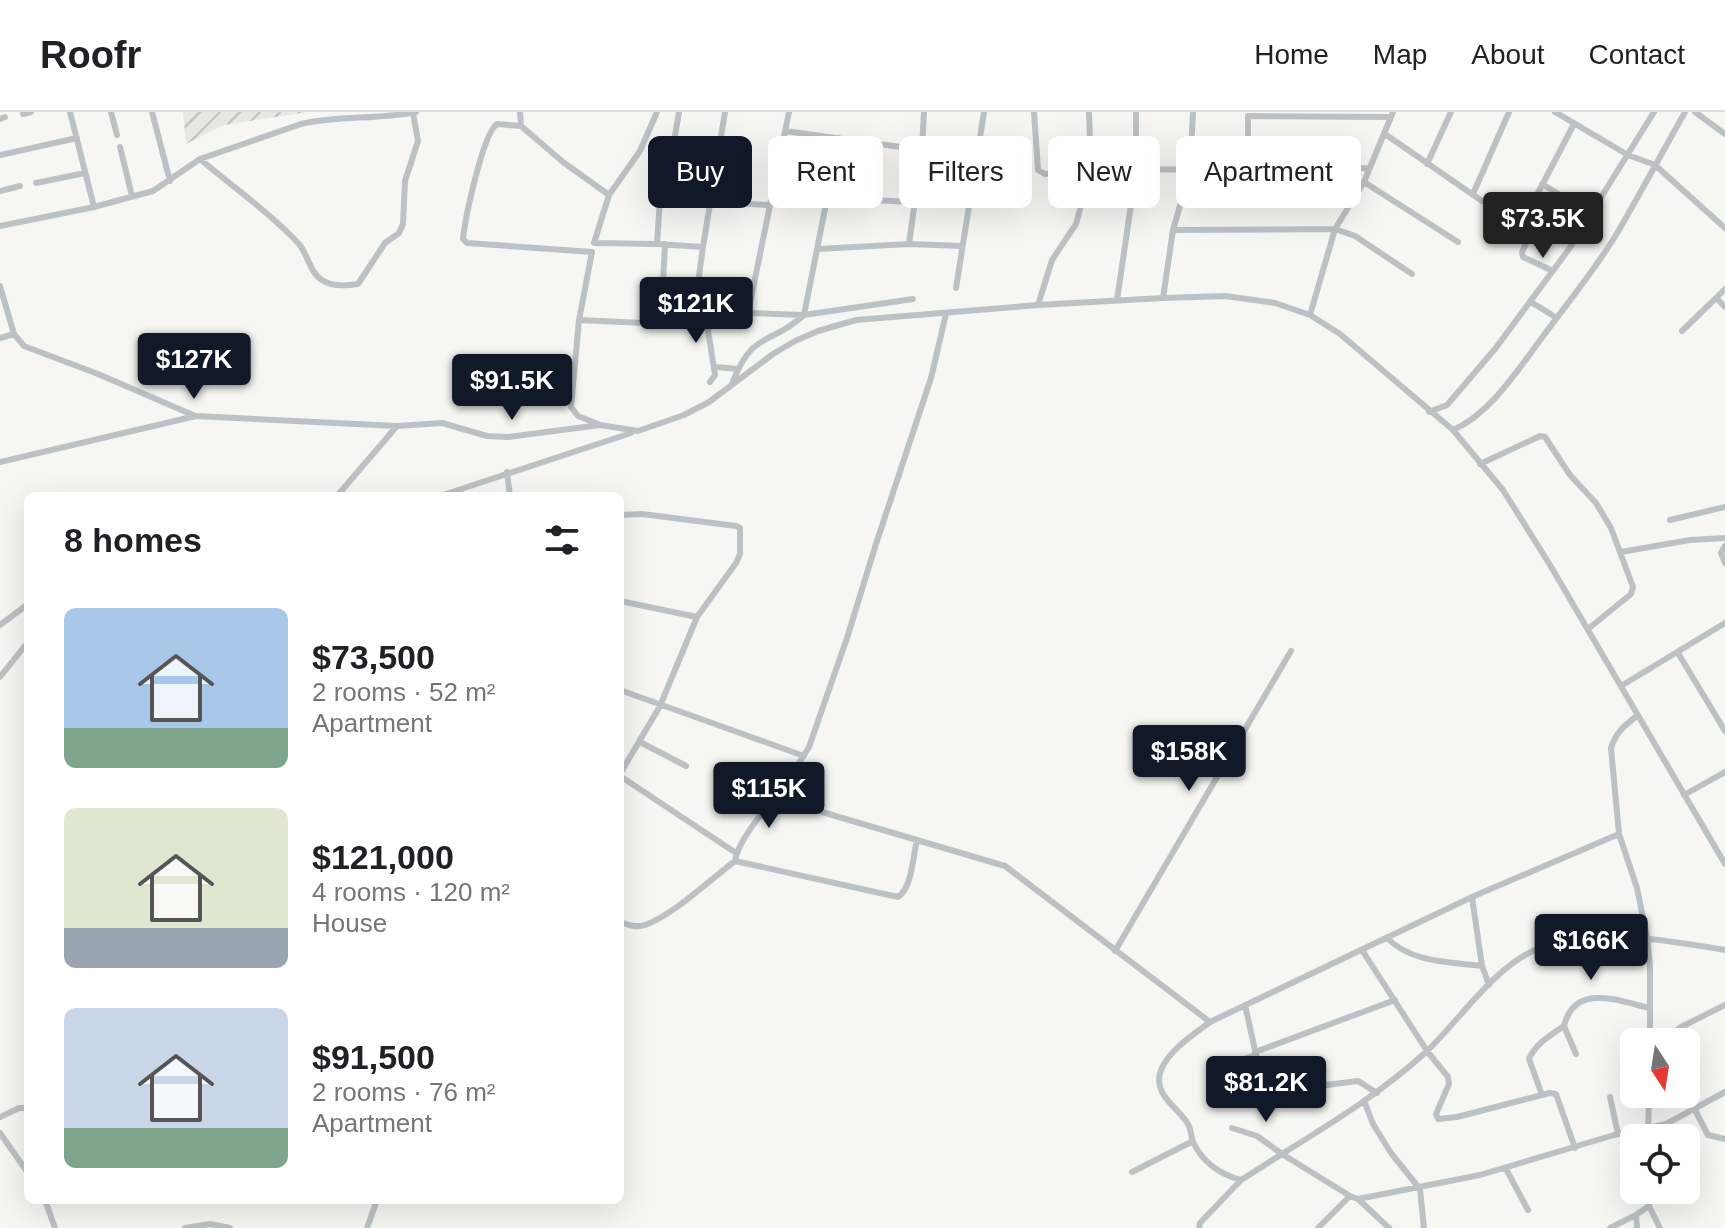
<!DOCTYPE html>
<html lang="en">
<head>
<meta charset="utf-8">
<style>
  :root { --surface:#fff; --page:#f2f2f2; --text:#202124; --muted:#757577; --line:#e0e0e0; --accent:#111827 }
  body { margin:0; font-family:Arial,sans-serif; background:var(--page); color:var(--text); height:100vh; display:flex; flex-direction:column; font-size:30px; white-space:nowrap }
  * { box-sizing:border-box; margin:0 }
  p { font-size:26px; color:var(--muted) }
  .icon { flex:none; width:44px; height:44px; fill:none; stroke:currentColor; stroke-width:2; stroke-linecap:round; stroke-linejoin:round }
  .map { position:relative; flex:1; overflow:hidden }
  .side { position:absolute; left:24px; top:380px; width:600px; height:712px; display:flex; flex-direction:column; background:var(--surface); border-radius:12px; box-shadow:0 8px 32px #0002 }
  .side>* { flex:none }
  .hud { position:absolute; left:648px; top:24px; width:760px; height:72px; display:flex; gap:16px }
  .needle { width:52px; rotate:168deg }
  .fabs { position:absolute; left:1620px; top:916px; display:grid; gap:16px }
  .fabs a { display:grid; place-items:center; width:80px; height:80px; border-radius:12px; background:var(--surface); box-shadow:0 8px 32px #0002; font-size:40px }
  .price { position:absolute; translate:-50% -68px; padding:0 18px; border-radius:8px; background:var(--accent); color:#fff; font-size:26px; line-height:52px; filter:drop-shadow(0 2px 4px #0008) }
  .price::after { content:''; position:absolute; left:50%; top:48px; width:24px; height:18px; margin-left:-12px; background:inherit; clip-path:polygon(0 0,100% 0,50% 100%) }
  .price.current { background:#222; color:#fff }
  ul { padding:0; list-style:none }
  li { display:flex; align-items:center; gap:24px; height:200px; padding:0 40px }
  li span { display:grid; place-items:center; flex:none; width:224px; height:160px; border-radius:12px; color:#555 }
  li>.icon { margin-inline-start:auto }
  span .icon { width:96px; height:96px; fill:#fffc; stroke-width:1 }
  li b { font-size:34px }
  h2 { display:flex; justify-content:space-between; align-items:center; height:96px; padding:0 40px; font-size:34px }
  .tag { padding:0 28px; border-radius:12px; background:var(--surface); box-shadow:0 8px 32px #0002; font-size:28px; line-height:72px }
  .tag.current { background:var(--accent); color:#fff }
  header { display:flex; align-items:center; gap:48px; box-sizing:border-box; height:112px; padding:0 40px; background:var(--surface); border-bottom:2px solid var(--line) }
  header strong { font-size:38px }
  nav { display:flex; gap:44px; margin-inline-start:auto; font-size:28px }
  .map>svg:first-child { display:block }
  .industrial { fill:url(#industrial-furrows) }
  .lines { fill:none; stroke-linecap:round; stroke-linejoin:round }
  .minor { stroke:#bcc2c4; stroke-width:6 }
</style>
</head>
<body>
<header>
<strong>Roofr</strong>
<nav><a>Home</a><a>Map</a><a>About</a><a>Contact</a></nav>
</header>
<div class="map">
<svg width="1725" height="1116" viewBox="0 0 1725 1116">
  <defs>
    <pattern id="industrial-furrows" width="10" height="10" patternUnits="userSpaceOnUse" patternTransform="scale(2)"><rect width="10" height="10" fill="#e7e7e6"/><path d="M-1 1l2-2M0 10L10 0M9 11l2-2" fill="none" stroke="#bfc0bf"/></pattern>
  </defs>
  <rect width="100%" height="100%" fill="#f6f6f3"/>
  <path class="industrial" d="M183,0H308L224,13L186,32Z"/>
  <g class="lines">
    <path class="minor" d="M70,0L94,95
      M111,0L117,23
      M152,0L170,69
      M520,0L521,14L563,50L609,83
      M657,0L640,39L609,83L594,131L657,132
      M679,0L674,30L661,73L657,132L703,135L725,0
      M1034,0L1038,58L1045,62L1091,58L1089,0
      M1555,0L1628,43L1655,53L1725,116
      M1695,0L1725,22
      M23,2L31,0
      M1248,4L1391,5
      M1248,4V58
      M0,7L5,5
      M521,14L497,12C483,21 465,107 463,127L467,131L592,140L579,208L571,295L578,304L598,312
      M785,19L922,38L924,0
      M1385,22L1482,89
      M120,35L132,84
      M0,43L77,26
      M200,47C233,75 270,101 299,132C308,143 310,161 322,168C332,175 346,174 358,172L385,131L399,121L403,112L405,69L418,29L413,1
      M1427,52L1451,0
      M1364,70L1458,130
      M36,71L85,61
      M1542,72L1591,102
      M0,79L20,74
      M1473,82L1509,0
      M828,86L913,90
      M711,90L769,93
      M0,114L94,95L153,79L200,47L301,12C338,3 378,8 416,0
      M1173,118L1335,117L1355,124L1412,162
      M665,132L661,210L748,201L804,203L913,187
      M909,132L922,38L978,45
      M818,137L909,132L962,134
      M1553,159L1523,145L1522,140L1534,114L1527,102L1574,12
      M0,174L14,222L24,234L98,262L193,303
      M956,176L984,0
      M1725,177L1716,186L1725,195
      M1163,186L1173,118L1190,59L1193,0
      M1117,188L1136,59V0
      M1531,190L1557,206
      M1038,193L1052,148L1076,112L1091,58L1370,56
      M748,201L789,0
      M946,202L931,266L875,435L847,526L809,635L780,681L822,700L1005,754L1210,910L1472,785L1619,722
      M1310,203L1335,117L1364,70L1393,0
      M706,205L715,263L710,270
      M693,207L703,135
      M579,208L644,211L661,210
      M1682,219L1716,186
      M0,226L14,222
      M715,255L738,257
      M732,272C753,217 769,235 804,203L839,26
      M1429,300L1447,293L1495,237L1569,137L1654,0
      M1453,318C1490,302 1517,259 1541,227C1566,193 1594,159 1616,123C1640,82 1662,41 1685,0
      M0,350L196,304L397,314
      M1480,352L1540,324L1545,325L1570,363L1596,391L1611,416L1633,475L1631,482L1588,517
      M507,360L510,384
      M337,384L397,314L442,311L487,324L508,325L600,313L638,319L684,303L709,290L773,242L795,229L818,219L856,208L1038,193L1163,186L1225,184L1275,191L1310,203L1340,222L1453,318L1503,378L1550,453L1725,752
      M440,384L631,321
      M620,403L642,402L736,414L740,416V442L736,451L697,505L660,594L620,662
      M1670,408L1725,395
      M1725,434L1721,441L1725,451
      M1621,440L1690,428L1725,426
      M620,489L697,505
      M0,513L28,492
      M1678,541L1725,619
      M0,565L28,530
      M1621,574L1725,511
      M620,578L804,644
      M1638,603C1625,613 1616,620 1611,636L1619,722L1637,776L1647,825L1650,854V930
      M640,630L686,654
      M620,664L736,741
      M1684,683L1725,660
      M735,749L898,785C912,776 913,744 917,728
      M1472,785L1482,854L1489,873
      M620,810C628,813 637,816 645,813C672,804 711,767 735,749C738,729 765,696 780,681
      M1387,826C1412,851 1449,850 1482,854
      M1362,838L1427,939L1448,965L1449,972L1436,1002L1438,1007L1457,1005L1550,981L1556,982L1575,1036
      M1725,838C1666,828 1602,816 1543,835C1498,849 1460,908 1426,940C1382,980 1332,1011 1282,1042L1350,1084L1358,1087L1480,1063L1614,1023L1666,1012L1725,980
      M1115,839L1291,539
      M1245,893L1259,956L1271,980L1358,969L1377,981
      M1210,910C1193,923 1170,937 1161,958C1152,983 1177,994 1188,1012C1191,1017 1191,1024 1193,1030C1203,1051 1219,1062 1241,1068
      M1564,914L1576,942
      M1661,930L1681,915L1725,893
      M1255,940L1395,888
      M1212,957L1256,943
      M1542,983L1529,947C1536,931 1551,923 1564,914C1575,870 1618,889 1650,896
      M1610,985L1618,1022
      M1365,991L1373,1012L1391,1041L1420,1077L1424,1116
      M1695,998L1708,1023L1725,1027
      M0,1005L19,996H28
      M0,1021L28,1061
      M1648,1026L1649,982
      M1506,1057L1528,1098
      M1132,1060L1193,1029
      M1649,1078V1094L1660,1116
      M1358,1087L1389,1116
      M45,1088L55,1116
      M185,1116L210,1112L230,1116
      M367,1116L377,1088
      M1199,1116L1200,1111L1241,1068L1282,1042L1257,1024L1232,1016
      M1318,1116L1350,1084
      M1610,1116L1636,1103
      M1637,1116L1636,1103L1649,1094"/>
  </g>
</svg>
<div class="fabs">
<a><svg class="needle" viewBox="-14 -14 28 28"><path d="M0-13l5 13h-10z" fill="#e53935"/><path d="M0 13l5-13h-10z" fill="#757577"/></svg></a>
<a><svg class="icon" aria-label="locate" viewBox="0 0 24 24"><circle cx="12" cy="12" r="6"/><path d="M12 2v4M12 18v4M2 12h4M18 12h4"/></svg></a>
</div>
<b class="price current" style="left:1543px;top:148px">$73.5K</b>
<b class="price" style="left:696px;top:233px">$121K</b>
<b class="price" style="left:194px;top:289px">$127K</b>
<b class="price" style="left:512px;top:310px">$91.5K</b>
<b class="price" style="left:1189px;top:681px">$158K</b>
<b class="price" style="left:769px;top:718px">$115K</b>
<b class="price" style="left:1591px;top:870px">$166K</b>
<b class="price" style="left:1266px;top:1012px">$81.2K</b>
<div class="hud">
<a class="tag current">Buy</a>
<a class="tag">Rent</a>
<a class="tag">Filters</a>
<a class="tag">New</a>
<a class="tag">Apartment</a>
</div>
<section class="side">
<h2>8 homes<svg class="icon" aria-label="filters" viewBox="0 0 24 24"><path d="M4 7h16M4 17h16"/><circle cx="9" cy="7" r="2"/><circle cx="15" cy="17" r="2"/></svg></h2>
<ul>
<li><span style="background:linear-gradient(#a9c7e8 75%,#7fa58c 0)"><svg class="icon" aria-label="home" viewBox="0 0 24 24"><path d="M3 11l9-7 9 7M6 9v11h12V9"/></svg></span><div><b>$73,500</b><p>2 rooms · 52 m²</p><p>Apartment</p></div></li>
<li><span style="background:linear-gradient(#dfe7d0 75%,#9aa5b1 0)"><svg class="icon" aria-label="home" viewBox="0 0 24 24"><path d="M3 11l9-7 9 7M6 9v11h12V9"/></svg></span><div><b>$121,000</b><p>4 rooms · 120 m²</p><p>House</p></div></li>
<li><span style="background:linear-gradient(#c9d6e8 75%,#7fa58c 0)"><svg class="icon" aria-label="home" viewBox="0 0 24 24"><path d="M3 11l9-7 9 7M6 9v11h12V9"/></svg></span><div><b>$91,500</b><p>2 rooms · 76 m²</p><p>Apartment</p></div></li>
</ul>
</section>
</div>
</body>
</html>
